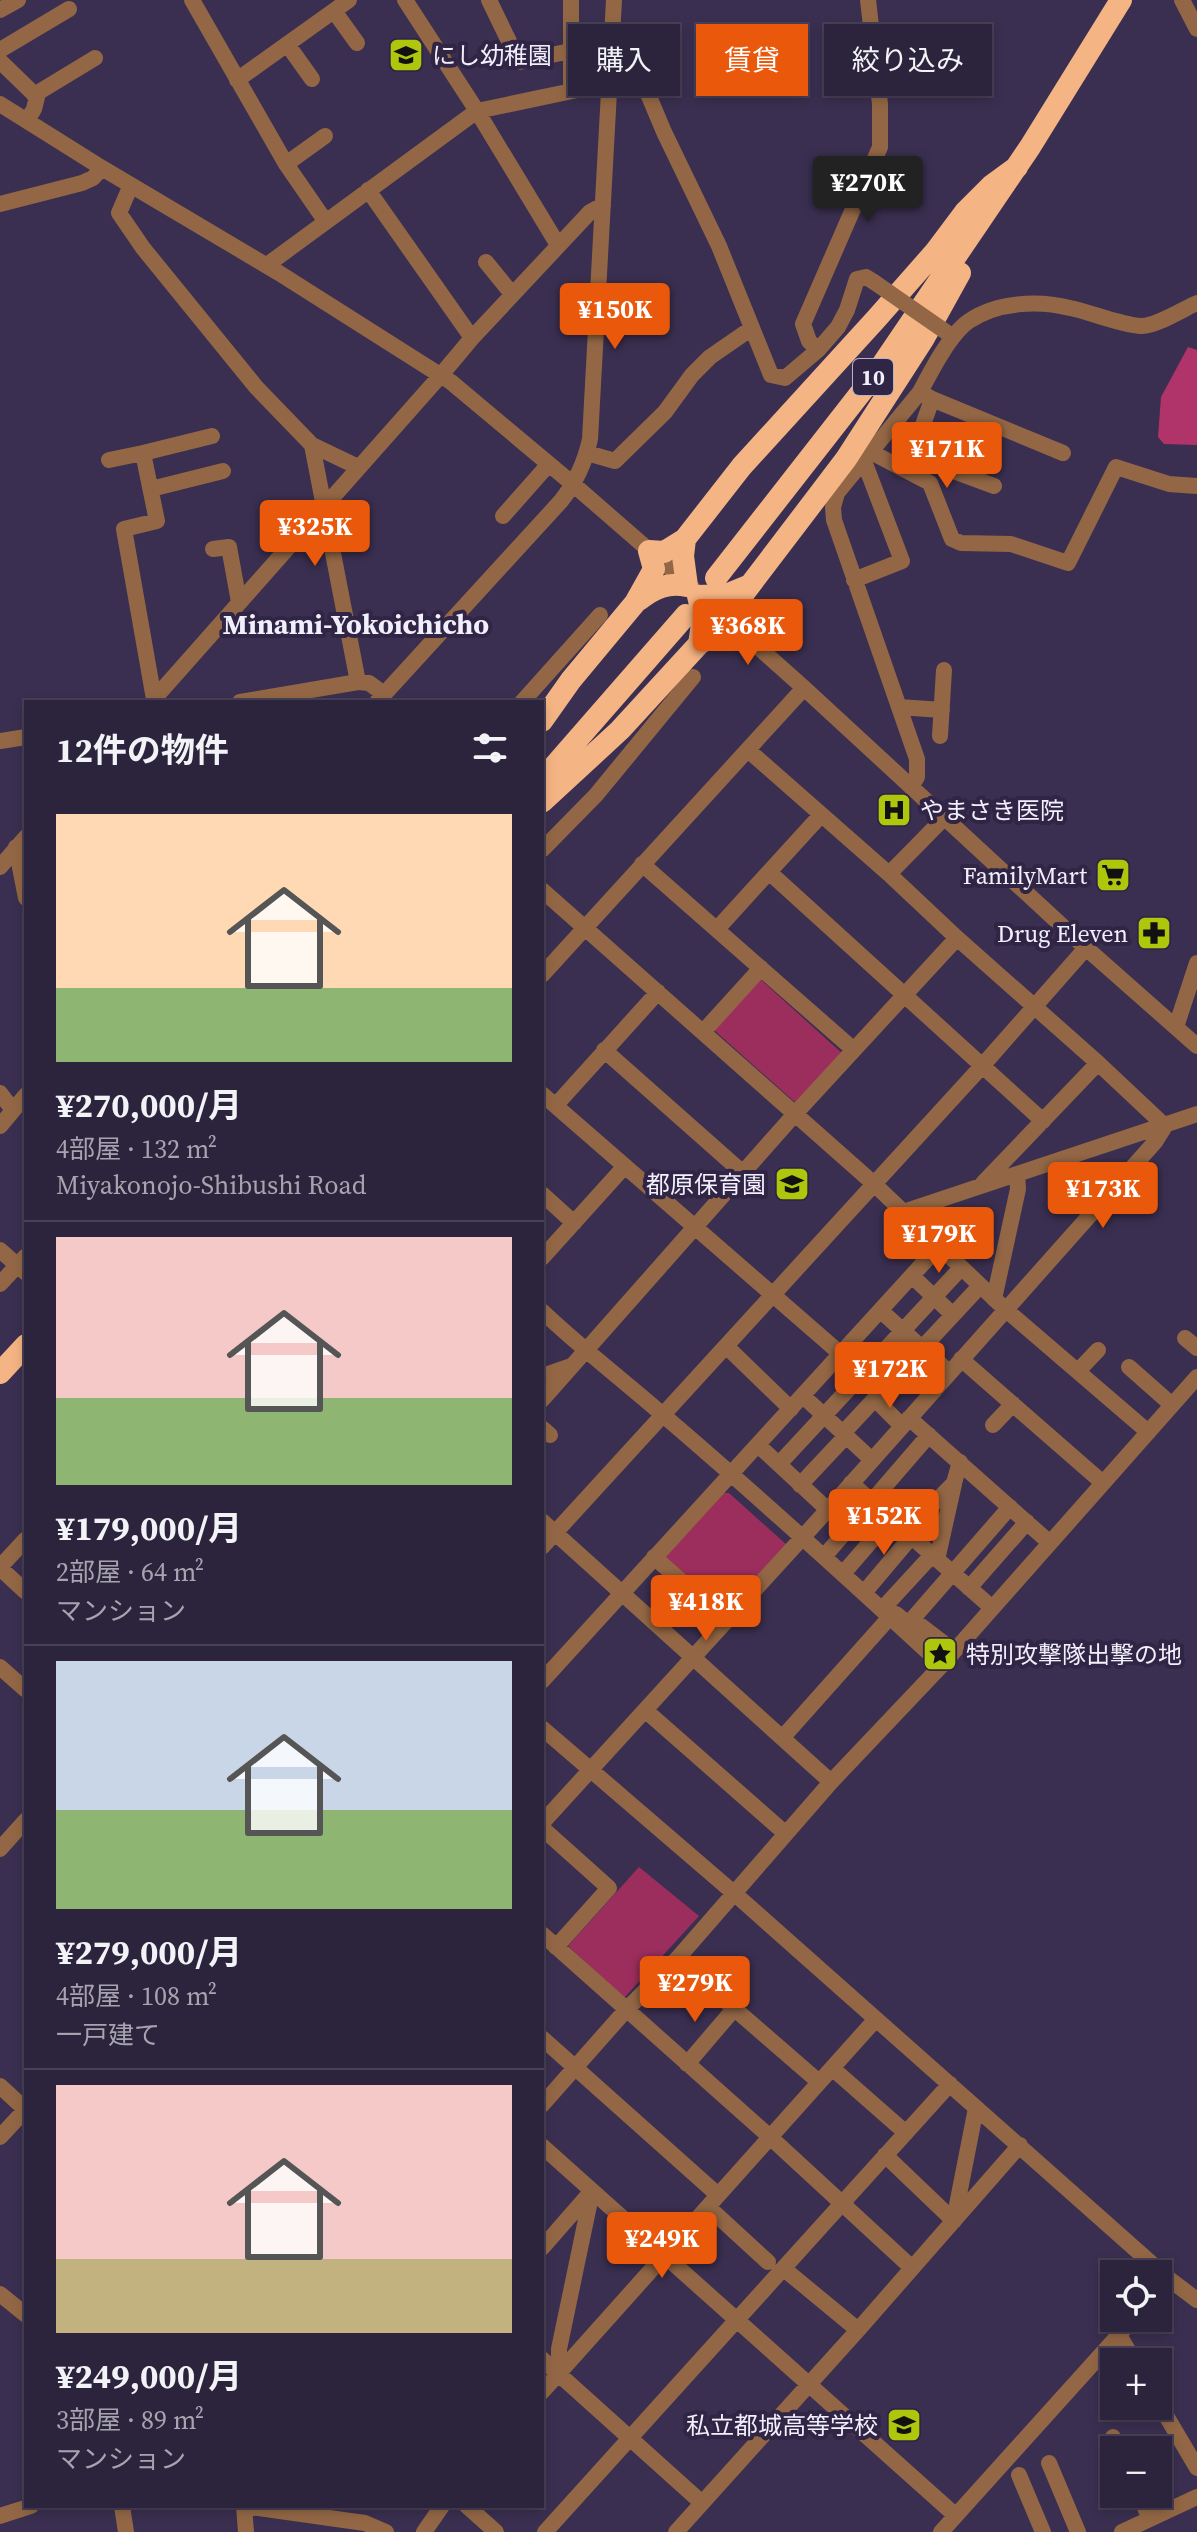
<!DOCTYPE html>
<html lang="ja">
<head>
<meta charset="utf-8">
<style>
  :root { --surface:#2c233c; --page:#342b43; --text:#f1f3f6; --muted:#a6a4af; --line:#484056; --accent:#ea580c }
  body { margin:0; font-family:"Source Serif 4","Noto Sans JP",serif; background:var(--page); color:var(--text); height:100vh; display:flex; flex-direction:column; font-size:30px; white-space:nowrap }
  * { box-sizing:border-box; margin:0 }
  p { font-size:26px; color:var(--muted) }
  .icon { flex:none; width:44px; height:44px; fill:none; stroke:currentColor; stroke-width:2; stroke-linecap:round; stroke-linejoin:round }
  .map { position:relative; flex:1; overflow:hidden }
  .details { position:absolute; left:24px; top:700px; width:520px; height:1808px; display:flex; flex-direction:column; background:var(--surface); border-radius:0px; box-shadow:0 4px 12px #0003,0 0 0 2px var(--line) }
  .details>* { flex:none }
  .hud { position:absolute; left:568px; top:24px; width:508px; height:72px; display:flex; gap:16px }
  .controls { position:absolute; left:1100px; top:2260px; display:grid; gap:16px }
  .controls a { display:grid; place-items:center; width:72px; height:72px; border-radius:0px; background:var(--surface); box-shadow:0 4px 12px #0003,0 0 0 2px var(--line); font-size:40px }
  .price { position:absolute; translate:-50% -68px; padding:0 18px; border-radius:8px; background:var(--accent); color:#fff; font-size:26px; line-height:52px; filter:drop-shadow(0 2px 4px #0008) }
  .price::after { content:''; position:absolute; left:50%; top:48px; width:24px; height:18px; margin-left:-12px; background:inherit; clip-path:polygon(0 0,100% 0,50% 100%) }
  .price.active { background:#222; color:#fff }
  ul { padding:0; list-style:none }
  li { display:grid; align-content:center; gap:16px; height:424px; padding:0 32px }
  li+li { border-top:2px solid var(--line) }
  li span { display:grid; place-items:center; height:248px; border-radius:0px; color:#555 }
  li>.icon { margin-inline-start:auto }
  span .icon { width:144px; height:144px; fill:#fffc; stroke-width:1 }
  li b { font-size:34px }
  h2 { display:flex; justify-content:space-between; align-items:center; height:96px; padding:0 32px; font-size:34px }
  .tag { padding:0 28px; border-radius:0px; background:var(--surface); box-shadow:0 4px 12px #0003,0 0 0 2px var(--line); font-size:28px; line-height:72px }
  .tag.active { background:var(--accent); color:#fff }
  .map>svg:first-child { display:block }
  .green { fill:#9c2e5d }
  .forest { fill:#b03469 }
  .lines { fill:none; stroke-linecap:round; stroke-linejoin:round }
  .minor { stroke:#936745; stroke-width:16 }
  .highway { stroke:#f5b483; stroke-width:22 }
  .minor-bridge { stroke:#936745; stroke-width:16 }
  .labels { text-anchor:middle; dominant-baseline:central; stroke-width:8; stroke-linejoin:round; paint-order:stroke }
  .shield { fill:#302545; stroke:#b8b2c5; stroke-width:2 }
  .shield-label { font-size:22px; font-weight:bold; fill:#f2effc }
  .poi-label { font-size:24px; fill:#f2effc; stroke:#302545; text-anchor:end }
  .quarter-label { font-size:28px; font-weight:bold; fill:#f2effc; stroke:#302545 }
</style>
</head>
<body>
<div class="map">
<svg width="1197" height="2532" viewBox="0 0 1197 2532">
  <rect width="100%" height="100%" fill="#3a2f50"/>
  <path class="green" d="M760,979L844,1055L798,1105L714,1030Z
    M720,1493H729L787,1545L724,1616L661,1560Z
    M639,1867L699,1916L624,1998L568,1946Z"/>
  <path class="forest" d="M1188,347L1197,350V445L1164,444L1158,437L1161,397Z"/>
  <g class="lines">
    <path class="minor" d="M192,0L286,164L326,222
      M405,0L477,111L558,245
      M489,0L519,62L570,51
      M1182,0L1197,29
      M0,10L18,0
      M334,11L357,43
      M287,44L312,79
      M0,50L69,9
      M611,52L630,63L643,82L664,132L719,246L771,375L785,378L818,350L809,341L803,324L880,147V104L868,0
      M0,61L37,97L34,109L27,121
      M237,80L349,0
      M571,90V0
      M34,95L95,58
      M0,104L102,168L279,273L451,382L574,485L666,565L804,688L1086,948L1197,1046
      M286,164L325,136
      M131,185L119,213L143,248L256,387L312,445L358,467
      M368,190L472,338
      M0,204L82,183L93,178L102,168
      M486,262L512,294
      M267,265L477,111L610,83
      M818,350L838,327L847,310L857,279L866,277L874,282
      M932,399L1063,453
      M312,445L358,682
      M871,452L930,483L952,539L961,543L1011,544L1068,563L1116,467L1169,484L1197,486
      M587,453L615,461L665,412L692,375L710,357L752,328
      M913,456L994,486
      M109,460L143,453
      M907,471L932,399L920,392C931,371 950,334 969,321C997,302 1038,300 1070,308C1090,312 1121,325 1141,326C1155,327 1183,309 1197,303
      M151,489L223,471
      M503,516L549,464
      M213,549L229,547L239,602
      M854,580L902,561L864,461
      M154,699L124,529L157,521L143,453L212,436
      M153,702L154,699L441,375L472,338L590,212L603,205
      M240,702L358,682L369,683L384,694
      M377,702L561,501C576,482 585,463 590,439L614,0
      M522,702L600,615
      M899,707L942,710
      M940,736L944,670
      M0,741L26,737
      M749,751L889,874L957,938
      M911,787L917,777V759L834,520L833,507L837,493L920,392
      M16,847L26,898
      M542,850L596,795L693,677
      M642,864L854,1050
      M0,867L26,837
      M769,872L1043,1121
      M889,874L945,817
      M542,890L873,1183L1005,1309L1147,1431
      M717,929L821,815
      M542,975L804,688
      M1176,1027L1197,963
      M703,1032L761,968
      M604,1050L743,1173
      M0,1093L13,1110
      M542,1094L842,1355
      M556,1105L658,992
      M0,1126L26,1095
      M983,1183L1098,1063
      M542,1194L574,1223
      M903,1212L1197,1114
      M0,1250L26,1273
      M542,1258L625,1166
      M912,1276L953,1315
      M0,1284L26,1256
      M994,1299L1018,1189L1017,1174
      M542,1311C581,1348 623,1380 663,1415C758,1496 850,1580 942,1665
      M881,1311L922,1348
      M1185,1338L1197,1348
      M726,1346L791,1409
      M848,1347L889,1383
      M924,1347L949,1373
      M961,1359L1103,1483
      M1129,1367L1172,1405
      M1078,1371L1098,1350
      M542,1376L571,1366
      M803,1396L872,1460
      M875,1399L902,1426
      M542,1400L794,1115L957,938L1098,1063L1165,1126
      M909,1418L1050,1543
      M993,1425L1013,1404
      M542,1428L550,1435
      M843,1433L980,1286
      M758,1445L827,1509
      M779,1464L961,1268
      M851,1483L991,1607
      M800,1485L846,1436
      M542,1521L831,1782
      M906,1532L954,1483L960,1462
      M542,1547L983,1065L1086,948
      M828,1552L929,1435
      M654,1557L725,1620
      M937,1560L954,1484
      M0,1567L26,1539
      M0,1568L26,1592
      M847,1569L891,1518
      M868,1588L911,1537
      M969,1588L1027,1522
      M886,1605L932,1555
      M896,1614L907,1623L916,1622L954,1651
      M909,1623L1010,1507
      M0,1667L26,1690
      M542,1681L938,1247
      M645,1710L786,1834
      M542,1728L735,1894L1169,2279L1197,2300
      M783,1737L890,1617
      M542,1823L843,1493L1155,1142L1165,1126
      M542,1828L609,1888L556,1947
      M0,1849L26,1820
      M542,1934L770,2137L911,2267
      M677,1959L819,2082
      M542,2038L718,2195
      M687,2064L734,2009
      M832,2068L906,2133
      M0,2086L26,2110
      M542,2105L626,2010L677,1959L831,1782L942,1665L1197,1377
      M0,2137L26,2109
      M542,2146L955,2515
      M885,2155L954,2221
      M708,2207L768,2262
      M954,2220L976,2108
      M542,2248L591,2192
      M784,2269L858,2330
      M0,2294L26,2315
      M1119,2335L1135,2362
      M542,2359L702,2503
      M559,2373V2349L592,2191
      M542,2392L876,2019
      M1158,2402L1197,2468
      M1113,2437L1118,2450
      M1049,2463L1078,2532
      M1019,2475L1043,2532
      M1139,2494L1150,2519
      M122,2506L126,2532
      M243,2506L365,2523L386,2532
      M244,2506L246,2532
      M467,2506L496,2532
      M0,2516L31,2506
      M424,2532L442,2506
      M545,2532L950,2084
      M676,2532L858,2330L1020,2145
      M941,2532L1134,2318
      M1122,2532L1197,2497"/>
    <path class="highway" d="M716,578L880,368L1030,147L1121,0
      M639,600C654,588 668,582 687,586L683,556L685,539
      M739,632L735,620L738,601L846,459L924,338L960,273
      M699,644L703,617L698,596L726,595L748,586
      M542,721L571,680L635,603L654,569L649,551L664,552L685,539L742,466L877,318L935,252L965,212L991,186L1017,167
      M542,780L686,615
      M542,802L620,730L699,644L719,631L728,630L739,632
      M0,1373L26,1345"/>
    <path class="minor-bridge" d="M874,282L949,334"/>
  </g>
  <defs>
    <g id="school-square" transform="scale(1.8)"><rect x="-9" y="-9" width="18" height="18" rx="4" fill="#aec60c" stroke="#302545"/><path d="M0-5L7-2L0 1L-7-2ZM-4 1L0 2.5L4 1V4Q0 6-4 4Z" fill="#111"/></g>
    <g id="hospital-square" transform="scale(1.8)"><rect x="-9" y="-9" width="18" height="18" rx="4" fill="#aec60c" stroke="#302545"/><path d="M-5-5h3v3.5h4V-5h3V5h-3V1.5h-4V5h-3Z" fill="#111"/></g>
    <g id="supermarket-square" transform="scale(1.8)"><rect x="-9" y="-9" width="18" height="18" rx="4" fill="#aec60c" stroke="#302545"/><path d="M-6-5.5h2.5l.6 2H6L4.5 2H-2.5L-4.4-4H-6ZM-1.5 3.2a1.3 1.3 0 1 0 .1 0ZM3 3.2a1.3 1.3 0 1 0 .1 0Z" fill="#111"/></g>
    <g id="pharmacy-square" transform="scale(1.8)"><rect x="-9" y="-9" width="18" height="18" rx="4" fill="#aec60c" stroke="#302545"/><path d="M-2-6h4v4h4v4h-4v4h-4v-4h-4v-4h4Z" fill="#111"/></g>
    <g id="sight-square" transform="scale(1.8)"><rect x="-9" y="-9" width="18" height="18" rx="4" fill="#aec60c" stroke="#302545"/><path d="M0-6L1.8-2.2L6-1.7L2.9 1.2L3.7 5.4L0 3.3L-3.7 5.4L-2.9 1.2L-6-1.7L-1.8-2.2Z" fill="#111"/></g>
  </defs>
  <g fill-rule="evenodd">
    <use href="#school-square" x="406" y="55"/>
    <use href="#hospital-square" x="894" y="810"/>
    <use href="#supermarket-square" x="1113" y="875"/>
    <use href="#pharmacy-square" x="1154" y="933"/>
    <use href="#school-square" x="792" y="1184"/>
    <use href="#sight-square" x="940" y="1654"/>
    <use href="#school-square" x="904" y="2425"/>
  </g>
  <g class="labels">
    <rect class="shield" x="853" y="359" width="40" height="36" rx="6"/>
    <g class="shield-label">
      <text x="873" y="377">10</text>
    </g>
    <g class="poi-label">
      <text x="432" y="55" text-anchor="start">にし幼稚園</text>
      <text x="920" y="810" text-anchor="start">やまさき医院</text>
      <text x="1087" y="875">FamilyMart</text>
      <text x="1128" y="933">Drug Eleven</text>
      <text x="766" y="1184">都原保育園</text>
      <text x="966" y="1654" text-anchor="start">特別攻撃隊出撃の地</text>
      <text x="878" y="2425">私立都城高等学校</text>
    </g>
    <g class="quarter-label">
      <text x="356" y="624">Minami-Yokoichicho</text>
    </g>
  </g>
</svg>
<div class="controls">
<a><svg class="icon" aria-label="locate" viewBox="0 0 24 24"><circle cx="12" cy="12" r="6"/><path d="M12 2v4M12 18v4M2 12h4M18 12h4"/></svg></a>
<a>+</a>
<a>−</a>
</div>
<b class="price active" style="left:868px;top:224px">¥270K</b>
<b class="price" style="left:615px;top:351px">¥150K</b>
<b class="price" style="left:947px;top:490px">¥171K</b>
<b class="price" style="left:315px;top:568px">¥325K</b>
<b class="price" style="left:748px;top:667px">¥368K</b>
<b class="price" style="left:1103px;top:1230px">¥173K</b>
<b class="price" style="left:939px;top:1275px">¥179K</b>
<b class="price" style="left:890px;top:1410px">¥172K</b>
<b class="price" style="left:884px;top:1557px">¥152K</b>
<b class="price" style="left:706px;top:1643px">¥418K</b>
<b class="price" style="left:695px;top:2024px">¥279K</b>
<b class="price" style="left:662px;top:2280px">¥249K</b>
<div class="hud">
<a class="tag">購入</a>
<a class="tag active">賃貸</a>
<a class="tag">絞り込み</a>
</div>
<section class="details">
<h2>12件の物件<svg class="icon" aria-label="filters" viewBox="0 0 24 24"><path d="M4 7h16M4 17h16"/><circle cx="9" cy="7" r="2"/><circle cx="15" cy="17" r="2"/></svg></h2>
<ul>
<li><span style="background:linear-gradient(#ffd9b3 70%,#8fb573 0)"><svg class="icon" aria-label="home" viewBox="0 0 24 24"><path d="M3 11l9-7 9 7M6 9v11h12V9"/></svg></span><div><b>¥270,000/月</b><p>4部屋 · 132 m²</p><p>Miyakonojo-Shibushi Road</p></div></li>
<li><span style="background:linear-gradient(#f6c9c9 65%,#8fb573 0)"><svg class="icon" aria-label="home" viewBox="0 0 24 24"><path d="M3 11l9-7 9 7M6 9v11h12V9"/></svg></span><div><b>¥179,000/月</b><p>2部屋 · 64 m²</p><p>マンション</p></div></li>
<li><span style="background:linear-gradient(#c9d6e8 60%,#8fb573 0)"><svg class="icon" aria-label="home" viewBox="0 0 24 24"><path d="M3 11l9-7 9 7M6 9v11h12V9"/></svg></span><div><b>¥279,000/月</b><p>4部屋 · 108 m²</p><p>一戸建て</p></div></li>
<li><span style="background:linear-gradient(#f6c9c9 70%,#c2b280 0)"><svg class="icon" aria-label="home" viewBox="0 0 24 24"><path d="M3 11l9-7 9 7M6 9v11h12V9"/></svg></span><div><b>¥249,000/月</b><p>3部屋 · 89 m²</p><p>マンション</p></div></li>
</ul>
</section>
</div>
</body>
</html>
